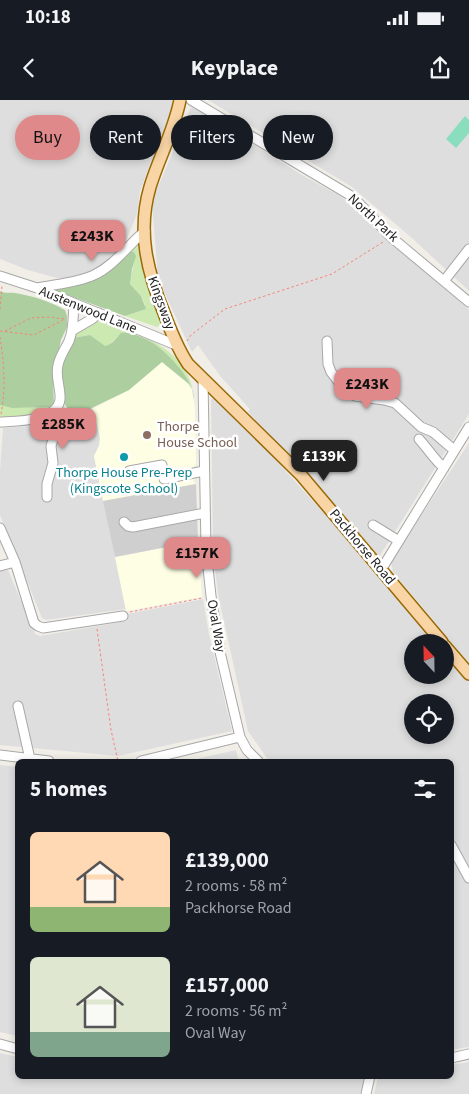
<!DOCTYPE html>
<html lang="en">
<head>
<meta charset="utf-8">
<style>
  :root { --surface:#171b24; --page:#20242c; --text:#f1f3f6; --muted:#9ea1a6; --accent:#e0898a }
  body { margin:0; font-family:"Source Sans 3",sans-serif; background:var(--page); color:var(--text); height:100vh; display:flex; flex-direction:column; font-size:19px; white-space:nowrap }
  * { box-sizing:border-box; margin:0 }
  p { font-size:16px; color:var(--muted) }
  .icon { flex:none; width:28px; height:28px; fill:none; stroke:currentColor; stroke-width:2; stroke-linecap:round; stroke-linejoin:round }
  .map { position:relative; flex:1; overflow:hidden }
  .side { position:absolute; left:15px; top:659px; width:439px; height:320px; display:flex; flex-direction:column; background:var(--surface); border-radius:8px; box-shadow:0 2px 8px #0003 }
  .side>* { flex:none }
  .guide { position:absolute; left:15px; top:15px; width:440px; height:45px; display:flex; gap:10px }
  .needle { width:32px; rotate:338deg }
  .controls { position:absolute; left:404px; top:534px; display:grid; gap:10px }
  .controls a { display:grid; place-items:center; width:50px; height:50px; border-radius:50%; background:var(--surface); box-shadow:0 2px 8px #0003; font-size:25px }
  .price { position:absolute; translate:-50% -42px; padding:0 11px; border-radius:10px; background:var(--accent); color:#111; font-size:16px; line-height:32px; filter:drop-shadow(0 1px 2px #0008) }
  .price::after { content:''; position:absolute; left:50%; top:30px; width:15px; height:11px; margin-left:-8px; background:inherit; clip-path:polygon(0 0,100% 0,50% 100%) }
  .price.active { background:#222; color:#fff }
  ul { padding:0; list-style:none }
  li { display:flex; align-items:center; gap:15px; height:125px; padding:0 15px }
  li span { display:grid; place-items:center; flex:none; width:140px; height:100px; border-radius:8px; color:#555 }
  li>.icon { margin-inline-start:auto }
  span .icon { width:60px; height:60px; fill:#fffc; stroke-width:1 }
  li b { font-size:21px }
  h2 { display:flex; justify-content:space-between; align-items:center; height:60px; padding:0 15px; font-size:21px }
  .chip { padding:0 18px; border-radius:22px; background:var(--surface); box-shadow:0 2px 8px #0003; font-size:18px; line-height:45px }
  .chip.active { background:var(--accent); color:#111 }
  .status { display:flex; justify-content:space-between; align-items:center; height:35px; padding:0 25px; background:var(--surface); direction:ltr }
  .status svg { height:14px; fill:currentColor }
  header { display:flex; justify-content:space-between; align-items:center; height:65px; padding:0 15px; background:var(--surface); font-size:22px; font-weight:700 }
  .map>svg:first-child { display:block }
  .residential { fill:#dfdede; fill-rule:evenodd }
  .education { fill:#fefee4 }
  .religious { fill:#cfcfcf }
  .grass { fill:#cce9b1 }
  .forest { fill:#adcf9f }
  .pitch { fill:#8addbd }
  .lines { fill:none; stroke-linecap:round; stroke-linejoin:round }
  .minor-casing { stroke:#a8a8a8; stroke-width:11 }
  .major-casing { stroke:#996905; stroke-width:14 }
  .path { stroke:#f58375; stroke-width:1; stroke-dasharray:2.5 2.5; stroke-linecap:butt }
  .minor { stroke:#fff; stroke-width:9 }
  .major { stroke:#f9d5a6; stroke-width:11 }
  .education-dot { fill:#8d6e63; stroke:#fff; stroke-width:2 }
  .culture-dot { fill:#0f9aa8; stroke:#fff; stroke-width:2 }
  .labels { text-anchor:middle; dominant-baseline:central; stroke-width:5; stroke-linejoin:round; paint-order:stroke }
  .street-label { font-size:14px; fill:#212121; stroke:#fff }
  .education-label { font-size:14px; fill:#785e54; stroke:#fff; text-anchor:start }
  .culture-label { font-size:14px; fill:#0d838f; stroke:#fff }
</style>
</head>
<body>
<div class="status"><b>10:18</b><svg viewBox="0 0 49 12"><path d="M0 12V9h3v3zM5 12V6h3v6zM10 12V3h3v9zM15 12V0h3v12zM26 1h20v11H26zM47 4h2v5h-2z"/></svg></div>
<header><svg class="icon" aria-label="back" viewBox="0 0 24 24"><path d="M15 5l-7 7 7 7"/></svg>Keyplace<svg class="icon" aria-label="share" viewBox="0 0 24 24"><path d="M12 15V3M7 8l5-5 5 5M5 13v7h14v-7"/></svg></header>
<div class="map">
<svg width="469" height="994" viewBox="0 0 469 994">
  <rect width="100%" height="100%" fill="#f1eee8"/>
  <path class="residential" d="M0,0H172V8L140,91L137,114L126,141L100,168L68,181L28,170L0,159Z
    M208,0H469V191L412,138L352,87Z
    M191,7L202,12L302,75L340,96L399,146L469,210V314L379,457L314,381L248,312L250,309L221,277L198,245L192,252L158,179L152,102Z
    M215,298L263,346L352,444L435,542H412V575H445V554L469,582V947L451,950V661H269L248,631L218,494L213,453L211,299ZM412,602H445V635H412Z
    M91,307L96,315L100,339L99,346L94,356L126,509L46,520L42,518L0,415V371L3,328L68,323L73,317Z
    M469,343V563L393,472L391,461Z
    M8,470L35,534L40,536L127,521V514L203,499L209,535L232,631L118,656L0,645V471Z
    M236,650L239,661H187Z
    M0,665L17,667V936L0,932Z
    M0,953L17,957L18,976H365L360,994H0Z
    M469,962V994H374L378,977L389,978L398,976H451V965Z"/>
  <path class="education" d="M162,262L187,283L192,289L195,309L196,364L191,369L194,382L196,384L103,401L94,356L99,346L100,338L95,318L96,315L92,309L129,290Z
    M198,441L202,497L126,511L115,457Z"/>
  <path class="religious" d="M196,384L198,441L115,457L103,401Z"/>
  <path class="grass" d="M137,144L144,176L161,220L159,226L157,227L125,216L143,210L145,204L141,196L130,184C131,174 136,162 134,152L131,150Z
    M99,221C110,221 119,226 129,230C159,243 182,254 193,288C182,271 158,241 138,235C132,234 124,236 118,236L108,246H104L90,235L72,238L78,232Z
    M0,305L12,308L54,307L44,314L0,319Z"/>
  <path class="forest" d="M131,151L134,152L136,156L132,169L130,184L141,196L146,209L125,216L51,189L60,186L126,157Z
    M0,191C6,194 10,192 15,193C33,196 49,201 65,210L67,216V227L61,240L53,276L54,307L12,308L0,305Z
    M127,232C137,235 145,238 153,243C168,253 195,281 194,299L192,289L189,284L162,262L129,290L73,317L63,301L60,265L72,238L90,235L105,246C112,245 116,238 121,233Z"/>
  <path class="pitch" d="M465,16L469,20V33L456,48L446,39Z"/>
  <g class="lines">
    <g class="minor-casing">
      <path id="minor" d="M191,0L353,97L391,137L469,202
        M0,176L37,188L176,245
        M444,181L469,149
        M37,188C56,184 77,183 94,175C115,165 128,145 145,131
        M73,230L92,219L99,213
        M327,241L328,264L331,272L345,290L355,296L384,300L395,303L421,327L433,332L454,350
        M203,279L206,449L211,496L220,552L240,637L247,650L258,661
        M0,322C16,321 58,322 60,299C61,288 55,278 58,265C60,256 65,249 69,241C74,229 73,216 74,203
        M419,339C428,349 434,359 444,368
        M129,371L162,365L164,379L204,371
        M47,397V384L53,363L51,346L59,320L54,311
        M124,422L128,426L133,427L205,413
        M373,425L399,441
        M0,428L15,462L34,523L38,526L43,528L123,516
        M0,466L15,462
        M381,470L469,327
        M18,606L30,659
        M0,655L49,661
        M141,661L240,637
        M451,745L469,778
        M0,944L18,949
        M451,958L469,954
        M366,994L370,976"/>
    </g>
    <g class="major-casing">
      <path id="major" d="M180,0C174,31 159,57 150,87C137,131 147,171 164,213C171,231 177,248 188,264L301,375L442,542
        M445,546L469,574"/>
    </g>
    <path class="path" d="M0,209L2,186
      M0,231L34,235L63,220
      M5,231L31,218L48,217L65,219
      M0,237C4,262 6,289 1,314
      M187,241L191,235L225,209L332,174L383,142
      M130,512L202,498
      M97,529L111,630L118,661"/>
    <use href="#minor" class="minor"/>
    <use href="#major" class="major"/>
  </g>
  <circle class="education-dot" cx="147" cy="335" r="5"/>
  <circle class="culture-dot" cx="124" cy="357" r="5"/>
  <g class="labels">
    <g class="street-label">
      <text transform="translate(373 118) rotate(43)">North Park</text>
      <text transform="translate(161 203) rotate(70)">Kingsway</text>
      <text transform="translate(88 210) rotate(22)">Austenwood Lane</text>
      <text transform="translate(362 447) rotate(50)">Packhorse Road</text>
      <text transform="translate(216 526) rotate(80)">Oval Way</text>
    </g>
    <g class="education-label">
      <text x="157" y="327">Thorpe<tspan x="157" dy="16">House School</tspan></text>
    </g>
    <g class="culture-label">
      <text x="124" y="373">Thorpe House Pre-Prep<tspan x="124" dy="16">(Kingscote School)</tspan></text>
    </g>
  </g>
</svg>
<div class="controls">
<a><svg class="needle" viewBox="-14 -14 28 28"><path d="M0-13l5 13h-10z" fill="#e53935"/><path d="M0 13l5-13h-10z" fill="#9ea1a6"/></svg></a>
<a><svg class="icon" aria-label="locate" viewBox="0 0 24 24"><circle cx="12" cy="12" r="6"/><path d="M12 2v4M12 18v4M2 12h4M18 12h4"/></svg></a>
</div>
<b class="price" style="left:92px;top:162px">£243K</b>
<b class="price" style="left:367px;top:310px">£243K</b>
<b class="price" style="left:63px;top:350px">£285K</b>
<b class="price active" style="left:324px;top:382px">£139K</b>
<b class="price" style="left:197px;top:479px">£157K</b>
<div class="guide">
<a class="chip active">Buy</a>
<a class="chip">Rent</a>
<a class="chip">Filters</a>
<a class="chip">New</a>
</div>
<section class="side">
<h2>5 homes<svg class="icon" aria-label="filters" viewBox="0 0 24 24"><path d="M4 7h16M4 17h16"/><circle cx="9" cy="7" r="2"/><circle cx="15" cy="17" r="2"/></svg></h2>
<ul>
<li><span style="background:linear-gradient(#ffd9b3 75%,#8fb573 0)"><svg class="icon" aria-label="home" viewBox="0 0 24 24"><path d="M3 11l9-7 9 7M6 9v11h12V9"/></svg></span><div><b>£139,000</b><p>2 rooms · 58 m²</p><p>Packhorse Road</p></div></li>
<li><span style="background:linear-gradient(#dfe7d0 75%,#7fa58c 0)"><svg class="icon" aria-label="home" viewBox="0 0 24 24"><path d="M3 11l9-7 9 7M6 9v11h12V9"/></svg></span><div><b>£157,000</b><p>2 rooms · 56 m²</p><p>Oval Way</p></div></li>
</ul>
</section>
</div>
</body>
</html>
